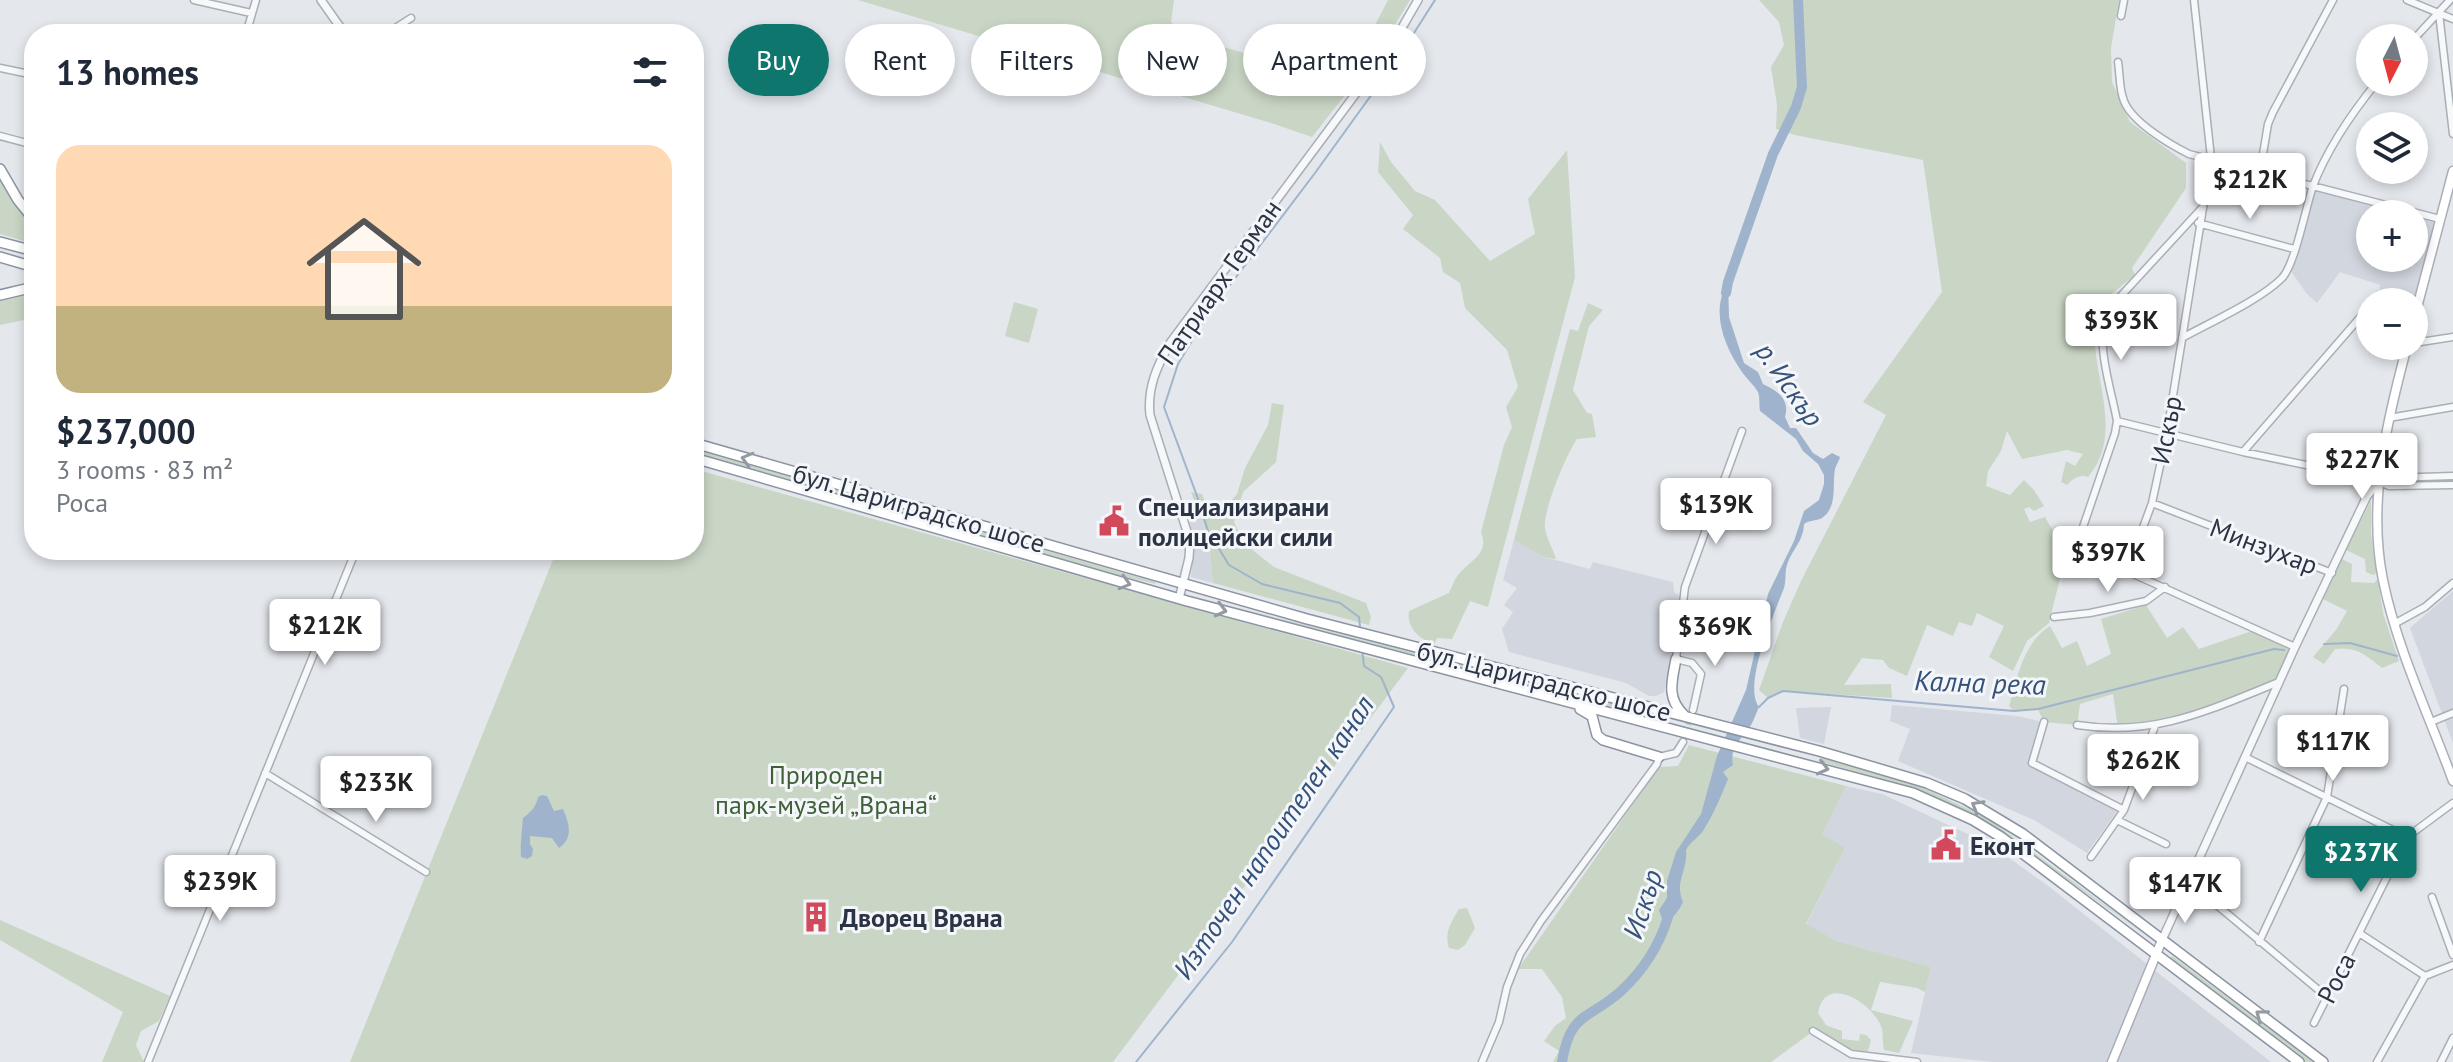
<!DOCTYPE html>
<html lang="en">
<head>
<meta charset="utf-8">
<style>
  :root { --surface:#fff; --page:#f6f6f7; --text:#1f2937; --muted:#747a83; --accent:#0f766e }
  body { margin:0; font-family:"PT Sans",sans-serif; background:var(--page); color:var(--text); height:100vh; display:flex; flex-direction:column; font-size:30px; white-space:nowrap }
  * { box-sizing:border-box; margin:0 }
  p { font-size:26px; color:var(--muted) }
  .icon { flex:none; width:44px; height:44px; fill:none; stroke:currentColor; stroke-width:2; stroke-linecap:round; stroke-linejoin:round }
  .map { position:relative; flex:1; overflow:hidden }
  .details { position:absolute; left:24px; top:24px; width:680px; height:536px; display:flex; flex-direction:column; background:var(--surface); border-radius:32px; box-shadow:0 4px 12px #0003 }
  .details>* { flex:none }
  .guide { position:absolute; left:728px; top:24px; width:760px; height:72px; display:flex; gap:16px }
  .needle { width:52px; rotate:186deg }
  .controls { position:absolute; left:2356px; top:24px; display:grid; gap:16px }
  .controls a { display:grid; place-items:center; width:72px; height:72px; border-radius:50%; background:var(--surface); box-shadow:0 4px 12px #0003; font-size:40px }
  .price { position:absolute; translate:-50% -68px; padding:0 18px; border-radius:8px; background:#fff; color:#222; font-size:26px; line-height:52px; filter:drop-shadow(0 2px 4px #0008) }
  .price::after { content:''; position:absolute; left:50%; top:48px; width:24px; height:18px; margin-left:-12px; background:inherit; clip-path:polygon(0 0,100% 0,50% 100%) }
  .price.active { background:var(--accent); color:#fff }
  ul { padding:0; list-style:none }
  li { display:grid; align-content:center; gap:16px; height:424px; padding:0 32px }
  li span { display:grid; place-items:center; height:248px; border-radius:24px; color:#555 }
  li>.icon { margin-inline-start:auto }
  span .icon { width:144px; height:144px; fill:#fffc; stroke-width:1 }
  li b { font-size:34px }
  h2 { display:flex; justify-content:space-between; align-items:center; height:96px; padding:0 32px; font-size:34px }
  .tag { padding:0 28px; border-radius:36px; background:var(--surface); box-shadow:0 4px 12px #0003; font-size:28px; line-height:72px }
  .tag.active { background:var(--accent); color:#fff }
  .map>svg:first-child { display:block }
  .built { fill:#d2d6de; fill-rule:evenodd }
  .green { fill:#c9d6c5 }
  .water { fill:#9fb4cc }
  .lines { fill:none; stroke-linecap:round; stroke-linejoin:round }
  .stream { stroke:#9fb4cc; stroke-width:2 }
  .river { stroke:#9fb4cc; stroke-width:10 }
  .minor-tunnel { stroke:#bfc3cb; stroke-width:6; stroke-dasharray:6 3; stroke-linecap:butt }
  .minor-casing { stroke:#a9aeb7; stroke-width:9 }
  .tertiary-casing { stroke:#a9aeb7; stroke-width:10 }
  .secondary-casing { stroke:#a9aeb7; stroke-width:11 }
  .trunk-casing { stroke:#8b94a3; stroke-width:12 }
  .minor { stroke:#f7f8fa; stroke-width:6 }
  .tertiary { stroke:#f7f8fa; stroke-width:7 }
  .secondary { stroke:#fff; stroke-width:8 }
  .trunk { stroke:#fff; stroke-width:9 }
  .oneway { stroke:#959aa2 }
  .labels { text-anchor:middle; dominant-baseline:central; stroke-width:6; stroke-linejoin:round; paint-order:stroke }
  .street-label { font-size:26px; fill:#2b3445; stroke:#f4f6f9 }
  .poi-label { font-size:26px; font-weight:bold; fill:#2b3445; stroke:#f4f6f9; text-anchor:start }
  .park-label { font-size:26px; fill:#3f6138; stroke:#f4f6f9 }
  .water-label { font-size:28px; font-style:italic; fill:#34527a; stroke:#f4f6f9 }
</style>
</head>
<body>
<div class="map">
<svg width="2453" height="1062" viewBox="0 0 2453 1062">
  <rect width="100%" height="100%" fill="#e4e7ec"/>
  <path class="built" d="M2313,186L2440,219L2419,302L2379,295L2380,285L2340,272L2317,303L2307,294L2288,267ZM2370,214H2414V258H2370Z
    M1195,506L1209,540L1213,583L1191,577L1194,536L1185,509Z
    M1514,540L1544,557L1590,569L1593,562L1673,582L1674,592L1680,596L1673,653L1664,692L1656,696H1649L1626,683L1509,652L1502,629L1513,612L1504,605L1517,588L1503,580Z
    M2453,591V743L2410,628Z
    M1892,705L2017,716L2039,721L2041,726L2030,766L2117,811L2087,853L2034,820L1898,761L1910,729L1890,721Z
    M1831,707L1824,744L1800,738L1796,708Z
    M1846,786L1882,794L1989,844L2047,885L2271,1062H1992L1911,1053L1931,967L1837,941L1806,925L1845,848L1821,835Z"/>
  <path class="green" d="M858,0H1174L1171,22L1182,32L1197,40L1322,74L1361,52L1388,0H1410L1375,57L1312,137L1271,123Z
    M1759,0H2119L2111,48L2112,82L2130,122L2186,163V188L2132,268L2135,275C2125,284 2110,293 2103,304C2074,348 2133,425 2088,477C2079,474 2073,479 2067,485L2061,482L2066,461L2075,466L2083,454L2067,450L2022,459L2007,431L2001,451L1988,471L1986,486L2010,495L2024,480L2034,490L2044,506L2034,511L2029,507L2024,509L2030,522L2045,517L2066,554L2049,623L2027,641L2013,671L1989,657L2004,626L1977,613L1972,626L1959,622L1953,636L1927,625L1907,676L1889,668L1883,660L1862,658L1844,685L1891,684L1892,698L1783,691L1768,698L1759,690L1783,622L1801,581L1886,415L1863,402L1942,292L1923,160L1795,135L1776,129L1777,105L1771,67L1784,45L1779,22Z
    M1380,142L1391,162L1415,191L1435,200L1490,261L1535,234L1528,199L1567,150L1575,277L1488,607L1470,601L1452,639L1437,638L1434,645C1420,639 1406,628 1409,611L1449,593C1452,587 1454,580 1458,575C1470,560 1490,554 1481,532L1504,445L1512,427L1506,407L1518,387L1507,350L1465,308L1460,283L1443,272L1440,258L1403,229L1413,215L1378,172Z
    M0,176L34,225V244L0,234Z
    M34,290V318L0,325V298Z
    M1014,302L1038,309L1029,343L1005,336Z
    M1588,303L1603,310L1589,326L1573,390L1587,413L1592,414L1596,437L1577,439C1567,453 1542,512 1545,529C1547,539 1553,549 1556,559L1544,557L1514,540L1570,329L1578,331Z
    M1272,403L1284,405L1276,462L1243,492L1234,522L1244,543L1274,567L1366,603L1371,617L1369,625L1213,583L1209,540L1191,492L1202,494L1210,512L1225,508L1237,494L1245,468L1268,425Z
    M694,449L1155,582L1156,584L1071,564L694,454Z
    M694,469L1408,668L1113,1062H350L557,550H694Z
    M2371,501V534L2377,573L2373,575L2366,572L2365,559L2346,550Z
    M2342,559L2352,564L2351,582L2374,583L2378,579L2383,613L2399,661L2382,668C2366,655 2356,646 2335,649L2324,664L2313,657L2336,630L2347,611L2323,599Z
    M1191,596L1652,714L1651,718L1191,598Z
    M2146,605L2167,638L2183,627L2199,649L2258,629L2295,647L2279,682L2189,718L2118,728L2113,694L2080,704L2077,725L2044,722L2038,710L2014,711L2009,706C2018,676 2023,643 2050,626L2062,648L2077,641L2087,666L2111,654L2101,619Z
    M1689,745L1846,786L1822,834L1845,848L1806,924L1837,941L1931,967L1925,992L1917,988L1880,982L1871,1010L1913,1021L1899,1053L1884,1050C1882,1042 1884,1033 1881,1026C1871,1002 1825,973 1818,1013L1826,1025L1842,1031V1039L1859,1041L1860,1034L1866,1035L1871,1040L1868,1051C1847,1052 1830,1040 1814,1026L1808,1035L1771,1062H1553L1559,1051L1544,1041L1555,1026L1566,1018L1562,997L1542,969H1518L1659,767L1678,766Z
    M1823,758L1918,785L1987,818L2151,939L1986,822L1917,789L1822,762Z
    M1467,908L1475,928L1465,945L1458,950L1449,948C1444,933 1451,922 1459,909Z
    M0,920L170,996L159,1021L141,1031L136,1045L144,1062H102L123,1012L0,940Z
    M2172,956L2314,1062H2306L2170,958Z"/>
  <path class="water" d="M1728,282L1729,317L1744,363L1758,372L1763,384C1778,391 1790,399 1785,417L1790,428H1796L1813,453L1823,459L1832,453L1840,457C1839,461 1836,465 1835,469C1832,485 1838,507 1822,518C1816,521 1809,520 1804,524C1803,544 1790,550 1786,569C1785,576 1786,581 1784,588C1775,612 1742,685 1759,707C1756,713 1754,720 1751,725C1742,739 1729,747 1733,765L1723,772L1728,779C1721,797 1713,815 1703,831C1698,838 1690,842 1686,850C1688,871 1674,881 1683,902C1678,913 1672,917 1665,927L1659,910L1667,898V881L1676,852L1701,814L1717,756L1746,690L1768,594L1794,541L1804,511L1819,500L1824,484V475L1818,464L1803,451L1796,439L1760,411C1759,406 1760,397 1758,392C1754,385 1746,378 1742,372C1724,346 1710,311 1728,282Z
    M542,795L547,796L554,811L563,809C570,825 573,838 559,848L552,838L530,836V844L533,849L532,856L527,859L521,857C520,848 522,828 523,818C531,812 536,807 538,797Z"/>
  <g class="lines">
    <path class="stream" d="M1360,627L1359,617L1340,603L1262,584L1229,565L1208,531L1197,496L1164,407L1178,364L1208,314L1315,173L1398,58L1435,0
      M2324,644L2350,643L2397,656
      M1759,707L1768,698L1783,691L2014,711L2038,709L2274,649L2284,650
      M1136,1062L1232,942L1394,707L1381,677L1364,666L1362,649"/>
    <path class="river" d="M1726,293L1728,282L1773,154L1796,107L1802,87L1798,0
      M1562,1062C1570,1012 1588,1020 1620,992C1642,972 1659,946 1668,917"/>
    <path class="minor-tunnel" d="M1683,742L1691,715"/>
    <g class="minor-casing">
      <path id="minor" d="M194,0L251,13
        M2407,0L2453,19
        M2439,13L2453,134
        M2121,16L2124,0
        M246,34L256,0
        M386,34L411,18
        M2414,39L2450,0
        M2118,62C2120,74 2119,89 2124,101C2132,122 2169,144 2189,154L2440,219
        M0,68L34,75
        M0,136L34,145
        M2260,172L2268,124L2273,112L2333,0
        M24,208L34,192
        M2201,209L2107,311C2095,345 2111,387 2117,421L2115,433L2082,530L2089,554L2295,647
        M2198,223L2294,249
        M2373,302L2379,295L2419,302
        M2182,338C2209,323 2262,299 2282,278C2295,265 2306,206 2313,186C2328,147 2351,114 2377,82
        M2414,343L2453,337
        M2389,418L2453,407
        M2117,421L2243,452L2369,478L2389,486L2453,485
        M2243,452L2370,306
        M2379,481L2390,478L2453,476
        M2152,503L2332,573
        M2075,550L2089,554
        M2127,571L2152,503L2167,433L2211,158L2194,0
        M2054,617L2090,613L2146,601L2165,587
        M2394,624L2425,607L2453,583
        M1693,710L1701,674L1692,663L1676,659L1685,587L1742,431
        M2044,722L2032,763L2124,810
        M2431,722L2453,713
        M2077,725C2155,737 2209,710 2279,682
        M2245,757L2407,837
        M265,773L426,872
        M2117,820L2166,844
        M2091,857L2124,810L2155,726
        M2188,881L2327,997
        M2432,897L2453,955
        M2359,933L2425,976
        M2259,942L2327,797L2344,689
        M2314,1023L2407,837L2453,803
        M1813,1031L1851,1054L1917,1062
        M148,1062L356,550
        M1482,1062L1499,1022L1507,987L1520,954L1541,921L1657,764L1659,757L1676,753L1683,742
        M2377,1062L2425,976L2453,965
        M2441,1062L2453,1038"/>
    </g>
    <g class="tertiary-casing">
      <path id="tertiary" d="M321,0L345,34
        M1179,599L1189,558L1190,541L1150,415C1147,388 1157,366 1170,343L1392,45L1418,0
        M2162,940L2295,647L2367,496L2379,481"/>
    </g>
    <g class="secondary-casing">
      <path id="secondary" d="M2414,319L2453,171
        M2407,346C2387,421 2367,502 2383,580C2397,649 2429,715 2453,781
        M2112,1062L2162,940"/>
    </g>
    <g class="trunk-casing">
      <path id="trunk" d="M0,169L18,200L34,220
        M0,242L34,251
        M0,257L34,267
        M0,295L34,287
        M694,443L1307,619L1819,751L1927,783L1965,799L2023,834L2323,1062
        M694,458L1187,601L1913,793L1973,820L2001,837L2299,1062
        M1676,659C1672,681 1666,698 1684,715
        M1580,709L1592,716L1597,735L1603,740L1659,757"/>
    </g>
    <use href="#minor" class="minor"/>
    <use href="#tertiary" class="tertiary"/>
    <use href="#secondary" class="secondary"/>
    <use href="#trunk" class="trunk"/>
  </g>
  <defs><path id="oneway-chevron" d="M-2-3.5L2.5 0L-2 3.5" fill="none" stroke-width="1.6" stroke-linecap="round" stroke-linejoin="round" transform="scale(2)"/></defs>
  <g class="oneway">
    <use href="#oneway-chevron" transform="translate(747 459) rotate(-164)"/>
    <use href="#oneway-chevron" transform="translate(1125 583) rotate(16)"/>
    <use href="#oneway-chevron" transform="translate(1221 610) rotate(15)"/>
    <use href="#oneway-chevron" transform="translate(1823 768) rotate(14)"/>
    <use href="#oneway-chevron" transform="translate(1977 806) rotate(-150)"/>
    <use href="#oneway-chevron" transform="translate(2261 1015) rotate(-143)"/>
  </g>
  <defs>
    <g id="civic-bare" transform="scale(2.4)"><path d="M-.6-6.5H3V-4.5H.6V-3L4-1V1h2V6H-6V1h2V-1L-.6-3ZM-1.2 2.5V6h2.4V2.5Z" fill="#d1495b" stroke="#f4f6f9" stroke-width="2.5" paint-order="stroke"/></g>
    <g id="building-bare" transform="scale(2.4)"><path d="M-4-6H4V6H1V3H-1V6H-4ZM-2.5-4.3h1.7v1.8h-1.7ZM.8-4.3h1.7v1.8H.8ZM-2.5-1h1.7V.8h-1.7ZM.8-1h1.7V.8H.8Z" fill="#d1495b" stroke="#f4f6f9" stroke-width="2.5" paint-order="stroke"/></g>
  </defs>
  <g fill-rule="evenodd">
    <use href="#civic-bare" x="1114" y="521"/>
    <use href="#civic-bare" x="1946" y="845"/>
    <use href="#building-bare" x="816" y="917"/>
  </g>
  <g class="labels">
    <g class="street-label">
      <text transform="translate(1219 282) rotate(-55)">Патриарх Герман</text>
      <text transform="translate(2166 430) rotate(-79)">Искър</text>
      <text transform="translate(919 508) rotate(16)">бул. Цариградско шосе</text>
      <text transform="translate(2264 546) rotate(21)">Минзухар</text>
      <text transform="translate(1544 681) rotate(14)">бул. Цариградско шосе</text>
      <text transform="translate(2336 978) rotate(-63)">Роса</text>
    </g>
    <g class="poi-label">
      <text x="1138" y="506">Специализирани<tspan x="1138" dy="30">полицейски сили</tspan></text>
      <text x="1970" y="845">Еконт</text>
      <text x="840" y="917">Дворец Врана</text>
    </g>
    <g class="park-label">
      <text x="826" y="774">Природен<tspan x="826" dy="30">парк-музей „Врана“</tspan></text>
    </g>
    <g class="water-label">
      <text transform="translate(1790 384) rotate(55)">р. Искър</text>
      <text transform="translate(1980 682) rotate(2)">Кална река</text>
      <text transform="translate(1273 837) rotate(-56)">Източен напоителен канал</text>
      <text transform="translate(1642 904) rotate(-72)">Искър</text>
    </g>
  </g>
</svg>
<div class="controls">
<a><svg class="needle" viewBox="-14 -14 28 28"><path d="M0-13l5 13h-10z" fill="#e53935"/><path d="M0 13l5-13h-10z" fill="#747a83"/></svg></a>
<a><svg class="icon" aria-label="layers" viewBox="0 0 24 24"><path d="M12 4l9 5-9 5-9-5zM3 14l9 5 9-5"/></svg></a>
<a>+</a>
<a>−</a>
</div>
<b class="price" style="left:2250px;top:221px">$212K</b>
<b class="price" style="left:2121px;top:362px">$393K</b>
<b class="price" style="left:2362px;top:501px">$227K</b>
<b class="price" style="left:1716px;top:546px">$139K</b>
<b class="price" style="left:2108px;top:594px">$397K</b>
<b class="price" style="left:325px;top:667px">$212K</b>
<b class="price" style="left:1715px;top:668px">$369K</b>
<b class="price" style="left:2333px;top:783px">$117K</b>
<b class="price" style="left:2143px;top:802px">$262K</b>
<b class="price" style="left:376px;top:824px">$233K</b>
<b class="price active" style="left:2361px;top:894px">$237K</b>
<b class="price" style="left:220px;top:923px">$239K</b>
<b class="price" style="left:2185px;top:925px">$147K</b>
<div class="guide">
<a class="tag active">Buy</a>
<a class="tag">Rent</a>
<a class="tag">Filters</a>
<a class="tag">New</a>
<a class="tag">Apartment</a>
</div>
<section class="details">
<h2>13 homes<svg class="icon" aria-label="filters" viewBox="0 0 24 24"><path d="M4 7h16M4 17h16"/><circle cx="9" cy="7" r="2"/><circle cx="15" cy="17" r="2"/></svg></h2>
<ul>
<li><span style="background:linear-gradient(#ffd9b3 65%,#c2b280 0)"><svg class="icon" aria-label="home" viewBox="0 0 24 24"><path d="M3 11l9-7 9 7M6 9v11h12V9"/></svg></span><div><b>$237,000</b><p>3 rooms · 83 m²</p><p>Роса</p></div></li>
</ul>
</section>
</div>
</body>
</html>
